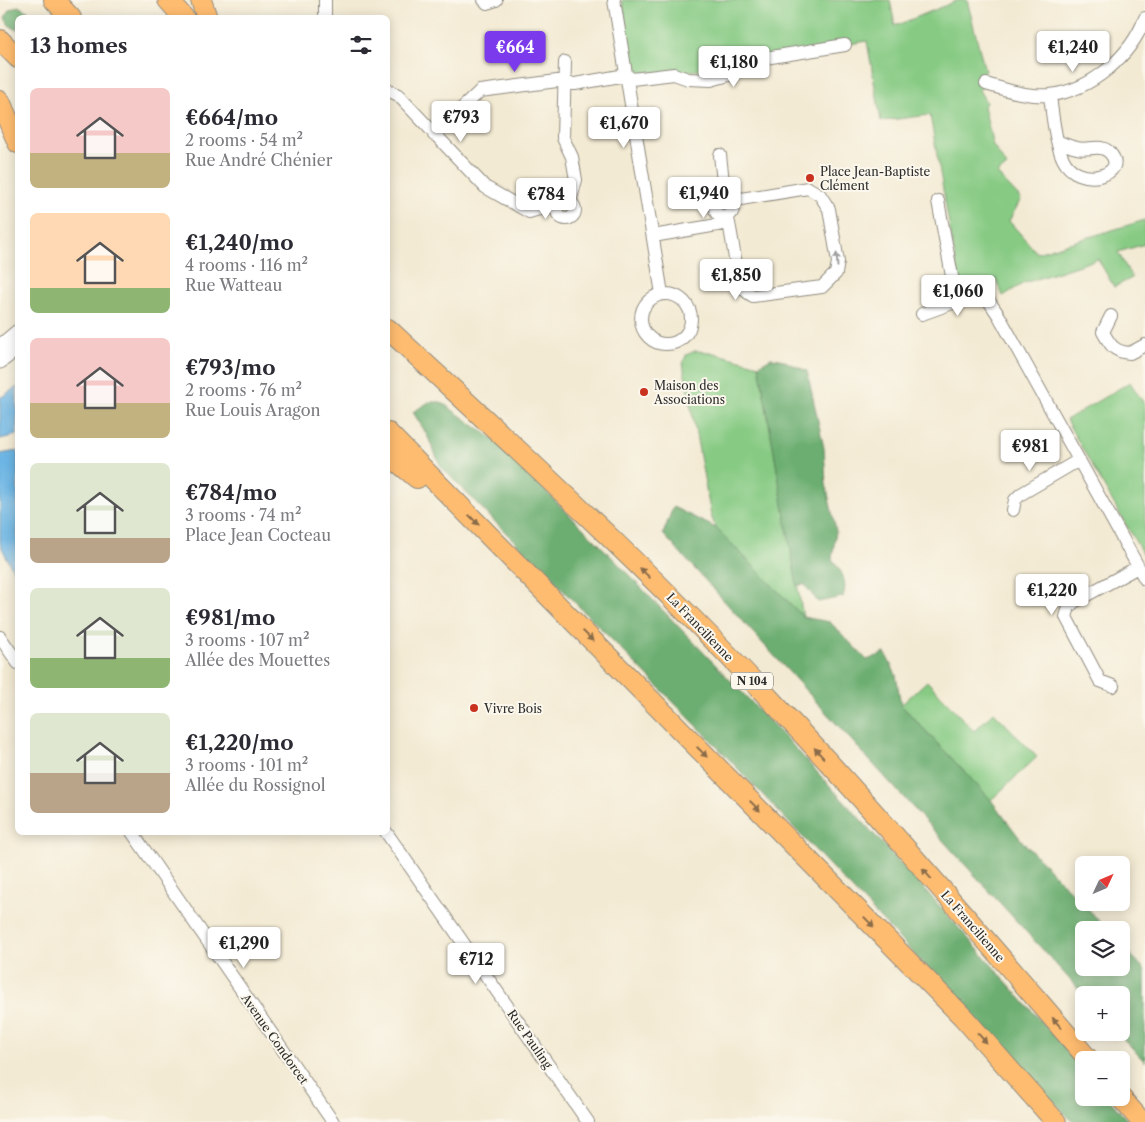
<!DOCTYPE html>
<html lang="en">
<head>
<meta charset="utf-8">
<style>
  :root { --surface:#fff; --page:#f2f2f3; --text:#2b2b33; --muted:#7c7c81; --accent:#7c3aed }
  body { margin:0; font-family:"Libre Caslon Text",serif; background:var(--page); color:var(--text); height:100vh; display:flex; flex-direction:column; font-size:19px; white-space:nowrap }
  * { box-sizing:border-box; margin:0 }
  p { font-size:16px; color:var(--muted) }
  .icon { flex:none; width:28px; height:28px; fill:none; stroke:currentColor; stroke-width:2; stroke-linecap:round; stroke-linejoin:round }
  .map { position:relative; flex:1; overflow:hidden }
  .details { position:absolute; left:15px; top:15px; width:375px; height:820px; display:flex; flex-direction:column; background:var(--surface); border-radius:8px; box-shadow:0 2px 12px #0003 }
  .details>* { flex:none }
  .needle { width:32px; rotate:46deg }
  .controls { position:absolute; left:1075px; top:856px; display:grid; gap:10px }
  .controls a { display:grid; place-items:center; width:55px; height:55px; border-radius:8px; background:var(--surface); box-shadow:0 2px 12px #0003; font-size:25px }
  .price { position:absolute; translate:-50% -42px; padding:0 11px; border-radius:5px; background:#fff; color:#222; font-size:16px; line-height:32px; filter:drop-shadow(0 1px 2px #0008) }
  .price::after { content:''; position:absolute; left:50%; top:30px; width:15px; height:11px; margin-left:-8px; background:inherit; clip-path:polygon(0 0,100% 0,50% 100%) }
  .price.active { background:var(--accent); color:#fff }
  ul { padding:0; list-style:none }
  li { display:flex; align-items:center; gap:15px; height:125px; padding:0 15px }
  li span { display:grid; place-items:center; flex:none; width:140px; height:100px; border-radius:8px; color:#555 }
  li>.icon { margin-inline-start:auto }
  span .icon { width:60px; height:60px; fill:#fffc; stroke-width:1 }
  li b { font-size:21px }
  h2 { display:flex; justify-content:space-between; align-items:center; height:60px; padding:0 15px; font-size:21px }
  .map>svg:first-child { display:block }
  .green { fill:#86ca83; stroke:#587a57 }
  .forest { fill:#6cae71; stroke:#4c6c4e }
  .water { fill:#6cb5e4; stroke:#4c7088 }
  .lines { fill:none; stroke-linecap:round; stroke-linejoin:round }
  .minor-casing { stroke:#8f8a7f; stroke-width:14 }
  .tertiary-casing { stroke:#8f8a7f; stroke-width:17 }
  .trunk-casing { stroke:#8f8a7f; stroke-width:22 }
  .minor { stroke:#fff; stroke-width:12 }
  .tertiary { stroke:#fff; stroke-width:15 }
  .trunk { stroke:#febc70; stroke-width:20 }
  .oneway { fill:#a0a0a0 }
  .oneway2 { fill:#8a6c4a }
  .poi-dot { fill:#c8321e; stroke:#fbf7ec; stroke-width:2 }
  .labels { text-anchor:middle; dominant-baseline:central; stroke-width:4; stroke-linejoin:round; paint-order:stroke }
  .shield { fill:#fbf7ec; stroke:#696865; stroke-width:1 }
  .shield-label { font-size:11px; font-weight:bold; fill:#2b2b2b }
  .poi-label { font-size:12px; fill:#2b2b2b; stroke:#fbf7ec; text-anchor:start }
  .street-label { font-size:12px; fill:#2b2b2b; stroke:#fbf7ec }
</style>
</head>
<body>
<div class="map">
<svg width="1145" height="1122" viewBox="0 0 1145 1122">
  <rect width="100%" height="100%" fill="#fbf7ec"/>
  <filter id="ink" filterUnits="userSpaceOnUse"><feTurbulence type="fractalNoise" baseFrequency=".02" numOctaves="2"/><feDisplacementMap in="SourceGraphic" scale="10" xChannelSelector="R" yChannelSelector="G"/><feConvolveMatrix kernelMatrix="1 2 1 2 8 2 1 2 1" color-interpolation-filters="sRGB"/></filter>
  <filter id="wash" filterUnits="userSpaceOnUse"><feTurbulence type="fractalNoise" baseFrequency=".0096" numOctaves="4" result="noise"/><feDisplacementMap in="SourceGraphic" scale="20" xChannelSelector="R" yChannelSelector="G"/><feGaussianBlur stdDeviation="1.12" result="paint"/><feColorMatrix in="noise" values="0 0 0 0 0 0 0 0 0 0 0 0 0 0 0 0 0 1.4 0 .05"/><feComposite in="paint" operator="in"/></filter>
  <g filter="url(#wash)">
    <rect width="100%" height="100%" fill="#f3ead3"/>
    <path class="green" d="M622,0H890L895,26L959,0H967L985,71L980,77L986,84L979,90L986,102L984,106L993,146L1007,166L997,174L1021,199L1009,221L1037,253L1145,220V244L1118,252L1132,278L1114,287L1098,259L1024,283L1003,296L996,279L961,293L930,115L881,121L867,41L674,74H639L634,72Z
      M695,351L710,352L759,365L803,617L716,528L711,516L683,364L686,355Z
      M1130,382L1145,405V558L1066,420Z
      M927,681L974,731L994,712L1037,757L991,800L901,705Z"/>
    <path class="forest" d="M18,6L38,17L18,18L17,30L9,25L5,18L9,10Z
      M771,358L780,359L807,371L824,448L826,484L836,531L832,559C842,572 848,581 843,597L818,602L804,584L797,586L759,365Z
      M429,402H441L492,438L600,545L785,737L938,904L1084,1070V1098H1108L1129,1122H1073L705,734L441,467L427,435L413,412Z
      M673,507L716,528L803,617L830,622L867,660L885,653L896,675L901,705L991,800L1022,841L1108,930H1084V968H1121V944L1145,970V1062L1118,1033L1121,1032V995H1084L663,534Z"/>
    <path class="water" d="M17,387V435L0,439V398Z
      M17,451H18L17,578L0,544V454Z"/>
  </g>
  <g filter="url(#ink)">
    <g class="lines">
      <g class="minor-casing">
        <path id="minor" d="M325,0V18
          M484,0L487,3L496,0
          M614,0L662,294
          M565,62L563,138L572,157L576,180L570,202
          M986,84C1006,90 1029,97 1050,95C1092,90 1131,56 1145,18
          M388,90L398,95L485,187L529,212L550,206L557,209
          M1050,95C1052,113 1055,142 1063,159C1078,190 1130,175 1110,153C1101,143 1088,151 1077,148C1071,147 1065,144 1059,142
          M434,135L480,91L557,81L575,84L626,75L632,79L674,74L688,79L711,80L729,75L759,59L845,45
          M720,155L725,199
          M715 208a9 9 0 1 1 18 0a9 9 0 1 1-18 0Z
          M938,201L957,303
          M557 210a9 9 0 1 1 18 0a9 9 0 1 1-18 0Z
          M727,216C733,233 735,278 744,289C746,292 750,294 753,296L822,287L836,273L838,262L829,209L820,195L808,188L741,199L731,203
          M653,236L729,223
          M641 319a25 25 0 1 1 50 0a25 25 0 1 1-50 0Z
          M922,314L983,292L999,316L1145,579
          M1111,316L1103,332C1110,345 1114,352 1130,353L1145,345
          M1013,510L1015,500L1021,494L1079,460
          M0,637L18,663
          M1113,686L1100,681L1066,617L1069,607L1074,602L1138,567
          M132,832L333,1122
          M386,832L588,1122"/>
      </g>
      <g class="tertiary-casing">
        <path id="tertiary" d="M0,347L18,332
          M0,361L18,347"/>
      </g>
      <g class="trunk-casing">
        <path id="trunk" d="M54,0L71,18
          M168,0L184,18
          M201,0L207,18
          M0,40L18,58
          M0,101L18,143
          M388,329C522,454 658,578 782,712C888,825 988,943 1089,1060
          M388,433L963,1017L1056,1122
          M388,454L417,478
          M1121,1098L1142,1122"/>
      </g>
      <use href="#minor" class="minor"/>
      <use href="#tertiary" class="tertiary"/>
      <use href="#trunk" class="trunk"/>
    </g>
    <defs><path id="oneway-solid" d="M-6-.8H1V-3.2L6.5 0L1 3.2V.8H-6Z" transform="scale(1.25)"/></defs>
    <use class="oneway" href="#oneway-solid" transform="translate(837 260) rotate(-94)"/>
    <g class="oneway2">
      <use href="#oneway-solid" transform="translate(474 520) rotate(45)"/>
      <use href="#oneway-solid" transform="translate(645 573) rotate(-136)"/>
      <use href="#oneway-solid" transform="translate(588 636) rotate(45)"/>
      <use href="#oneway-solid" transform="translate(702 752) rotate(45)"/>
      <use href="#oneway-solid" transform="translate(819 753) rotate(-132)"/>
      <use href="#oneway-solid" transform="translate(755 806) rotate(45)"/>
      <use href="#oneway-solid" transform="translate(927 874) rotate(-131)"/>
      <use href="#oneway-solid" transform="translate(869 922) rotate(46)"/>
      <use href="#oneway-solid" transform="translate(1057 1023) rotate(-131)"/>
      <use href="#oneway-solid" transform="translate(982 1038) rotate(48)"/>
    </g>
  </g>
  <g class="poi-dot">
    <circle cx="810" cy="178" r="5"/>
    <circle cx="644" cy="392" r="5"/>
    <circle cx="474" cy="708" r="5"/>
  </g>
  <g class="labels">
    <rect class="shield" x="731" y="672.5" width="42" height="17" rx="4"/>
    <g class="shield-label">
      <text x="752" y="681">N 104</text>
    </g>
    <g class="poi-label">
      <text x="820" y="171">Place Jean-Baptiste<tspan x="820" dy="14">Clément</tspan></text>
      <text x="654" y="385">Maison des<tspan x="654" dy="14">Associations</tspan></text>
      <text x="484" y="708">Vivre Bois</text>
    </g>
    <g class="street-label">
      <text transform="translate(700 627) rotate(46)">La Francilienne</text>
      <text transform="translate(973 926) rotate(49)">La Francilienne</text>
      <text transform="translate(275 1039) rotate(55)">Avenue Condorcet</text>
      <text transform="translate(530 1039) rotate(55)">Rue Pauling</text>
    </g>
  </g>
</svg>
<div class="controls">
<a><svg class="needle" viewBox="-14 -14 28 28"><path d="M0-13l5 13h-10z" fill="#e53935"/><path d="M0 13l5-13h-10z" fill="#7c7c81"/></svg></a>
<a><svg class="icon" aria-label="layers" viewBox="0 0 24 24"><path d="M12 4l9 5-9 5-9-5zM3 14l9 5 9-5"/></svg></a>
<a>+</a>
<a>−</a>
</div>
<b class="price active" style="left:515px;top:73px">€664</b>
<b class="price" style="left:1073px;top:73px">€1,240</b>
<b class="price" style="left:734px;top:88px">€1,180</b>
<b class="price" style="left:461px;top:143px">€793</b>
<b class="price" style="left:624px;top:149px">€1,670</b>
<b class="price" style="left:704px;top:219px">€1,940</b>
<b class="price" style="left:546px;top:220px">€784</b>
<b class="price" style="left:736px;top:301px">€1,850</b>
<b class="price" style="left:958px;top:317px">€1,060</b>
<b class="price" style="left:1030px;top:472px">€981</b>
<b class="price" style="left:1052px;top:616px">€1,220</b>
<b class="price" style="left:244px;top:969px">€1,290</b>
<b class="price" style="left:476px;top:985px">€712</b>
<section class="details">
<h2>13 homes<svg class="icon" aria-label="filters" viewBox="0 0 24 24"><path d="M4 7h16M4 17h16"/><circle cx="9" cy="7" r="2"/><circle cx="15" cy="17" r="2"/></svg></h2>
<ul>
<li><span style="background:linear-gradient(#f6c9c9 65%,#c2b280 0)"><svg class="icon" aria-label="home" viewBox="0 0 24 24"><path d="M3 11l9-7 9 7M6 9v11h12V9"/></svg></span><div><b>€664/mo</b><p>2 rooms · 54 m²</p><p>Rue André Chénier</p></div></li>
<li><span style="background:linear-gradient(#ffd9b3 75%,#8fb573 0)"><svg class="icon" aria-label="home" viewBox="0 0 24 24"><path d="M3 11l9-7 9 7M6 9v11h12V9"/></svg></span><div><b>€1,240/mo</b><p>4 rooms · 116 m²</p><p>Rue Watteau</p></div></li>
<li><span style="background:linear-gradient(#f6c9c9 65%,#c2b280 0)"><svg class="icon" aria-label="home" viewBox="0 0 24 24"><path d="M3 11l9-7 9 7M6 9v11h12V9"/></svg></span><div><b>€793/mo</b><p>2 rooms · 76 m²</p><p>Rue Louis Aragon</p></div></li>
<li><span style="background:linear-gradient(#dfe7d0 75%,#b9a48a 0)"><svg class="icon" aria-label="home" viewBox="0 0 24 24"><path d="M3 11l9-7 9 7M6 9v11h12V9"/></svg></span><div><b>€784/mo</b><p>3 rooms · 74 m²</p><p>Place Jean Cocteau</p></div></li>
<li><span style="background:linear-gradient(#dfe7d0 70%,#8fb573 0)"><svg class="icon" aria-label="home" viewBox="0 0 24 24"><path d="M3 11l9-7 9 7M6 9v11h12V9"/></svg></span><div><b>€981/mo</b><p>3 rooms · 107 m²</p><p>Allée des Mouettes</p></div></li>
<li><span style="background:linear-gradient(#dfe7d0 60%,#b9a48a 0)"><svg class="icon" aria-label="home" viewBox="0 0 24 24"><path d="M3 11l9-7 9 7M6 9v11h12V9"/></svg></span><div><b>€1,220/mo</b><p>3 rooms · 101 m²</p><p>Allée du Rossignol</p></div></li>
</ul>
</section>
</div>
</body>
</html>
